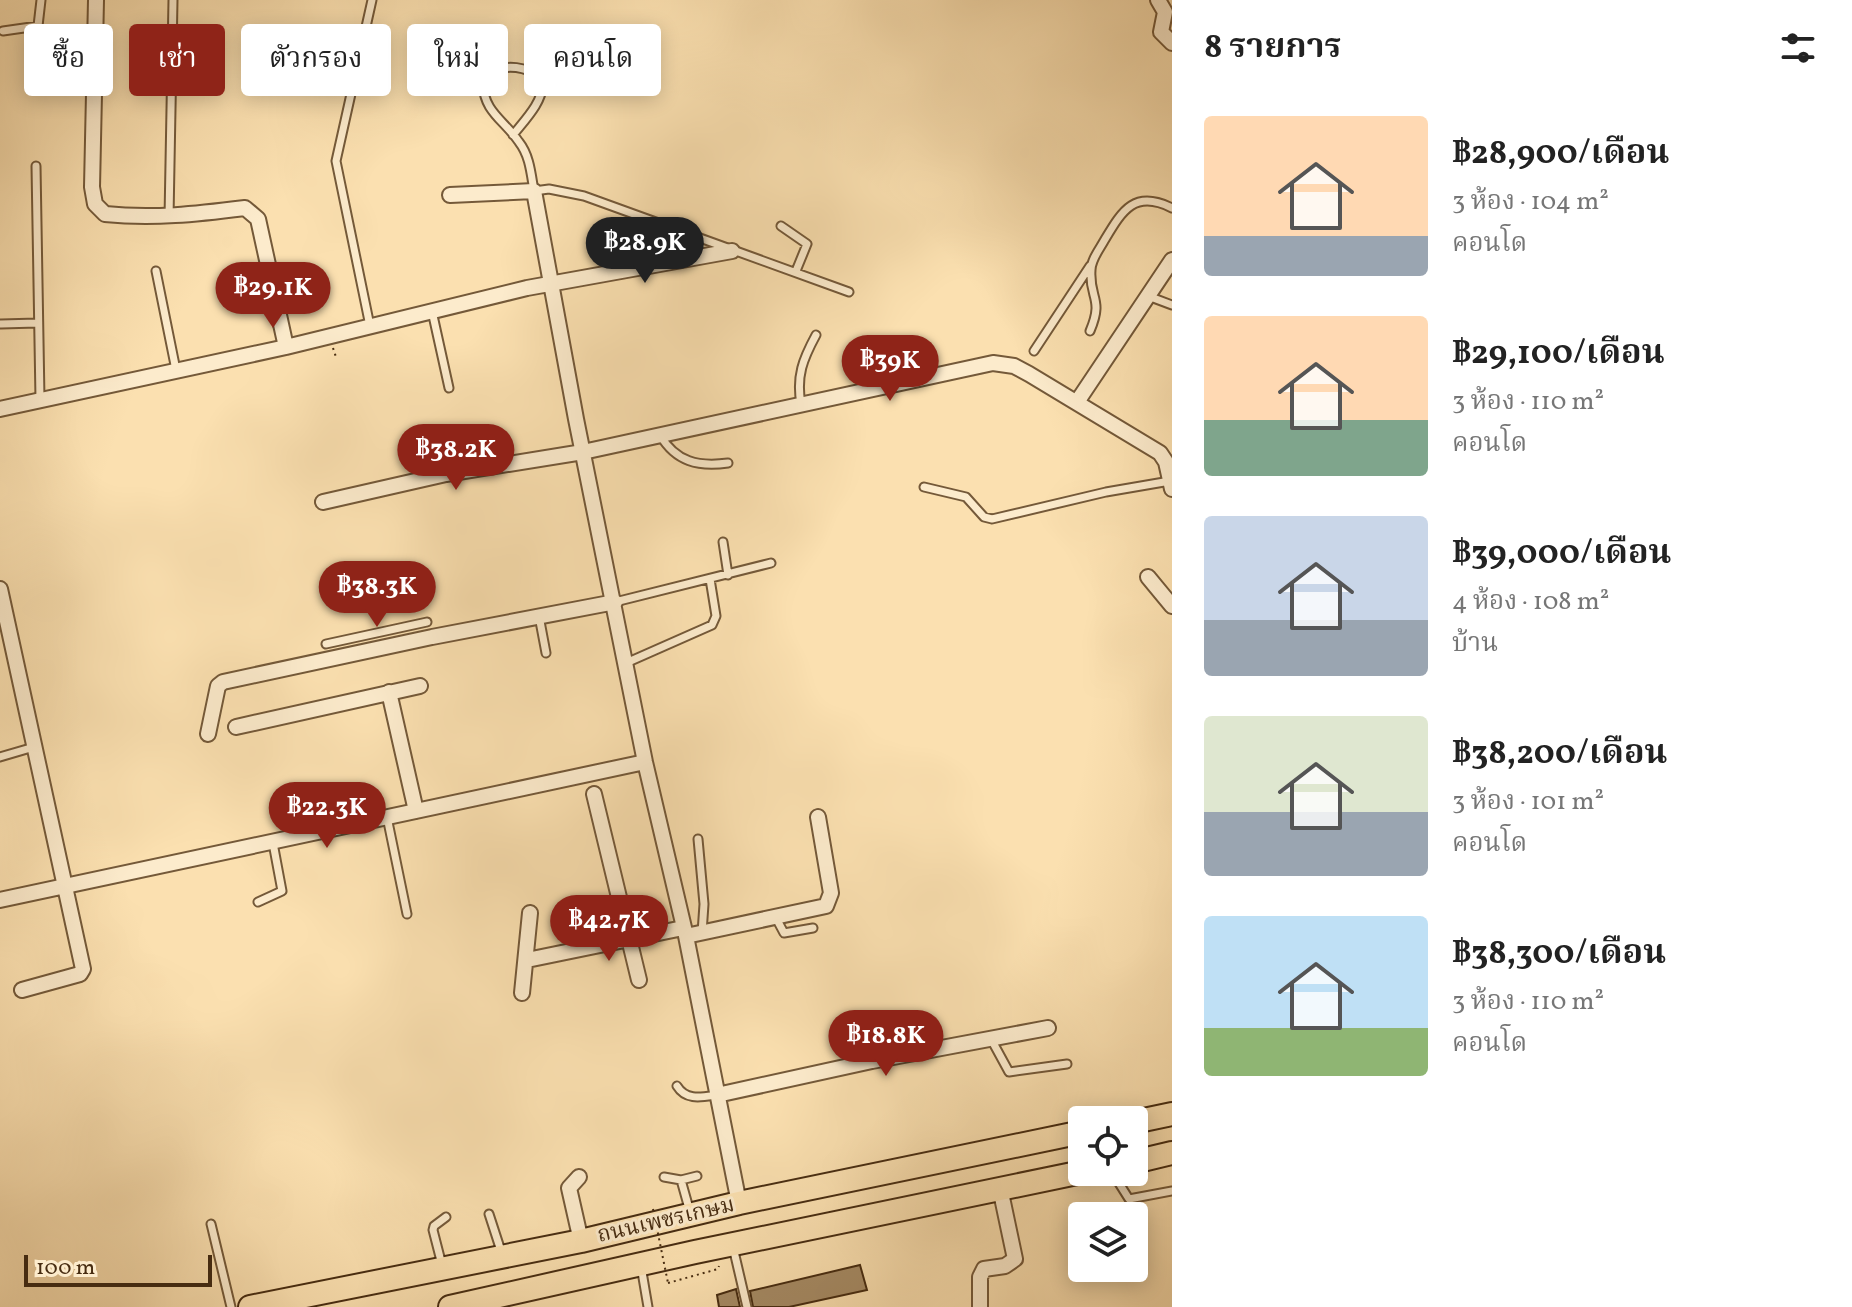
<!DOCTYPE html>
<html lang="th">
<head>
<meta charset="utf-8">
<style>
  :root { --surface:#fff; --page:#f6f6f6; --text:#222; --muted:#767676; --accent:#8f2418 }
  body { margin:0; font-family:Vollkorn,"Noto Serif Thai",serif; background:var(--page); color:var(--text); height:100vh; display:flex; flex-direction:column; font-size:30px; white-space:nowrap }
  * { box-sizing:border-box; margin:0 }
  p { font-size:26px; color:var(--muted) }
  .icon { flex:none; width:44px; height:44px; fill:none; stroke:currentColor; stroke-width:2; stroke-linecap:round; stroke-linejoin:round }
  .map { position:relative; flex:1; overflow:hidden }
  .sheet { display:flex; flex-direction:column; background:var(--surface); width:680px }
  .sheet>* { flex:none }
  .top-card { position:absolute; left:24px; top:24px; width:760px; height:72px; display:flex; gap:16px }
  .buttons { position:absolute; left:1068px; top:1106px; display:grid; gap:16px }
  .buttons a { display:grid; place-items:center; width:80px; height:80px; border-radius:8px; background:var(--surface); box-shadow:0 4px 20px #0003; font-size:40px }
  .scale { position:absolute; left:24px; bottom:20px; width:188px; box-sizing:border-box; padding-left:8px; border:4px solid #472c11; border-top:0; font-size:22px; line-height:28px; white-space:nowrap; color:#472c11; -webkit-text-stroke:6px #fcebcc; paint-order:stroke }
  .price { position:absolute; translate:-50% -68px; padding:0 18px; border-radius:28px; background:var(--accent); color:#fff; font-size:26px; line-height:52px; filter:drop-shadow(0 2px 4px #0008) }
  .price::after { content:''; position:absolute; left:50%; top:48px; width:24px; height:18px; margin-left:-12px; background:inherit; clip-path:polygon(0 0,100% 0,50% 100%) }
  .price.selected { background:#222; color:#fff }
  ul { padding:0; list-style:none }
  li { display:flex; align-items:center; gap:24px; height:200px; padding:0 32px }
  li span { display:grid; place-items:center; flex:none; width:224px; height:160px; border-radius:8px; color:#555 }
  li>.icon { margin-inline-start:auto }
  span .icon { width:96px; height:96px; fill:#fffc; stroke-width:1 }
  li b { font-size:34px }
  h2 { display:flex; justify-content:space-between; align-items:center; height:96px; padding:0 32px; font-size:34px }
  .pill { padding:0 28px; border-radius:8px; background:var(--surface); box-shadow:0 4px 20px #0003; font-size:28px; line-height:72px }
  .pill.selected { background:var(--accent); color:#fff }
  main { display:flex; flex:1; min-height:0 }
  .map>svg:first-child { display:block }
  .building { fill:#a58a64; stroke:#472c11; stroke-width:2 }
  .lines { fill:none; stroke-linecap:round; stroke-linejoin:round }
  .service-casing { stroke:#745939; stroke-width:11 }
  .minor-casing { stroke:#745939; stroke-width:18 }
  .primary-casing { stroke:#472c11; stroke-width:26 }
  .path { stroke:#472c11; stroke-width:2; stroke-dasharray:2 4; stroke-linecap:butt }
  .service { stroke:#fcebcc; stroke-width:7 }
  .minor { stroke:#fcebcc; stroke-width:14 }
  .primary { stroke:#fbe0b0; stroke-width:22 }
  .path-bridge { stroke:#472c11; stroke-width:2; stroke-dasharray:2 4; stroke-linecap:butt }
  .labels { text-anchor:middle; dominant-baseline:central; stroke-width:6; stroke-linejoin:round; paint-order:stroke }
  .street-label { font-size:22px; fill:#472c11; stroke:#fcebcc }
</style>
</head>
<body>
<main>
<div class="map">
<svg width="1172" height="1307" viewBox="0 0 1172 1307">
  <rect width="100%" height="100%" fill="#fbe0b0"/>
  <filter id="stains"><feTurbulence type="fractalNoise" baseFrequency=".0025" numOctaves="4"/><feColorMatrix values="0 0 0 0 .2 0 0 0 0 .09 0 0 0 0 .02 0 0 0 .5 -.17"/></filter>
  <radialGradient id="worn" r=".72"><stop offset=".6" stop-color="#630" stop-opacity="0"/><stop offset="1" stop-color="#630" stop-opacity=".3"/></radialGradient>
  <path class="building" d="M860,1265L867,1290L789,1307H753L750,1291Z
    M736,1289L740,1307H719L717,1295Z"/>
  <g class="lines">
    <g class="service-casing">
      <path id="service" d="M3,31L38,26L41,0
        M513,135C523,122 544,101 542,84C539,68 508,64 496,70C491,72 486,79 483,84C484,112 504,120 519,142C530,156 531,174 534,191L549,189L584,196L849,292
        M36,166L40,399
        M169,218L173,0
        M781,226L807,244L796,271
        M156,271L176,370
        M1148,296L1172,305
        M432,311L449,388
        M1,324L37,323
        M370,326L336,161L372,0
        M1090,331C1104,298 1089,299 1091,270C1091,260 1099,250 1104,241C1122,211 1134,189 1172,208
        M1034,351L1090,266
        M801,404C796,376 803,359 816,335
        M660,435C676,462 698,467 728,463
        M446,474L445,456L451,448L467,442
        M924,487L966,497L984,517L992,519L1106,492L1170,481
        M723,542L728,575
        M615,602L771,563
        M539,616L546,653
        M326,644L427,622
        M626,663L712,625L716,616L710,579
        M0,757L34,747
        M387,817L407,914
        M698,839L704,904L702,933
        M258,902L282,891L273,843
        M776,918L784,933L813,928
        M991,1039L1009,1072L1067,1064
        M677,1086C686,1101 702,1097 717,1095
        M1112,1172L1129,1199L1172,1191
        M664,1177L681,1180L690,1212
        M681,1180L697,1176
        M489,1214L502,1254
        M211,1224L231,1307
        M733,1247L747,1307
        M442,1265L433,1230L434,1226L446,1217
        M641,1266L648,1307"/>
    </g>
    <g class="minor-casing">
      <path id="minor" d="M96,0L92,187L95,204L105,214C153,219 197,214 245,208L258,219L286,347
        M1158,0L1165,12L1161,32L1172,43
        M450,195L534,191L576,419L645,762L686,936L739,1203
        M1077,402L1172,260
        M0,409L286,347L527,288L732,251
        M323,502L446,474L583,452L993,363L1014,366L1029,374L1160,453L1166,462L1172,489
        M1148,577L1172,606
        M0,589L83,969L80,974L22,990
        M389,692L416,811
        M236,727L420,686
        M208,734L218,686L223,682L432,637L615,602
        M594,794L639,980
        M0,900L645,762
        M686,936L826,906L831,893L818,817
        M527,960L683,928
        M522,993L530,913
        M717,1095L872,1061L1048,1028
        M579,1177L569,1188L581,1241
        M980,1307V1277L984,1269L1005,1266L1015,1259L1000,1188"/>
    </g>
    <g class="primary-casing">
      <path id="primary" d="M1134,1122L1172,1114
        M1134,1162L1172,1153
        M250,1307L581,1241L739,1203L1082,1132
        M450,1307L695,1252L1082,1172"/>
    </g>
    <path class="path" d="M333,348L336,357
      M668,1283L718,1269L719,1266"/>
    <use href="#service" class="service"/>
    <use href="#minor" class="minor"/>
    <use href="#primary" class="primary"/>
    <path class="path-bridge" d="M653,1209L668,1283"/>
  </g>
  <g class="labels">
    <g class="street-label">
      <text transform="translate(666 1221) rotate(-13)">ถนนเพชรเกษม</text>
    </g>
  </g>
  <rect width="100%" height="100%" filter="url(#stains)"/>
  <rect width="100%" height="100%" fill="url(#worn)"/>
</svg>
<div class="buttons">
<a><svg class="icon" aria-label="locate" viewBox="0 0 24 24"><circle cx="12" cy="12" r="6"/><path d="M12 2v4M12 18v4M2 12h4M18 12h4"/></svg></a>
<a><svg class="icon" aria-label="layers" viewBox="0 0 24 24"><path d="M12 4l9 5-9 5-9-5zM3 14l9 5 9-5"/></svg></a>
</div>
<div class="scale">100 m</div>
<b class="price selected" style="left:645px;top:285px">฿28.9K</b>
<b class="price" style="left:273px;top:330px">฿29.1K</b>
<b class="price" style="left:890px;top:403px">฿39K</b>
<b class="price" style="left:456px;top:492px">฿38.2K</b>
<b class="price" style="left:377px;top:629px">฿38.3K</b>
<b class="price" style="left:327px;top:850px">฿22.3K</b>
<b class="price" style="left:609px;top:963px">฿42.7K</b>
<b class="price" style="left:886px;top:1078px">฿18.8K</b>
<div class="top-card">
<a class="pill">ซื้อ</a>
<a class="pill selected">เช่า</a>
<a class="pill">ตัวกรอง</a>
<a class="pill">ใหม่</a>
<a class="pill">คอนโด</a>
</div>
</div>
<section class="sheet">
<h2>8 รายการ<svg class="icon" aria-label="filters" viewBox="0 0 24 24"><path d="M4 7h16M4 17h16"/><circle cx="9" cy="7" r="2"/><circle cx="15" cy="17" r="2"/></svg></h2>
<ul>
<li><span style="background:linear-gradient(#ffd9b3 75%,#9aa5b1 0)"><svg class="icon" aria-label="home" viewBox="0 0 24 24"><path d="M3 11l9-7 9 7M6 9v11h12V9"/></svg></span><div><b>฿28,900/เดือน</b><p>3 ห้อง · 104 m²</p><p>คอนโด</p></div></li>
<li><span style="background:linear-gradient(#ffd9b3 65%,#7fa58c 0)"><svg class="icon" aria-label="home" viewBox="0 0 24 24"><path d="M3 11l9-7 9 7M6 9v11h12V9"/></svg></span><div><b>฿29,100/เดือน</b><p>3 ห้อง · 110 m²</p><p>คอนโด</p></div></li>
<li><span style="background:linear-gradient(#c9d6e8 65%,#9aa5b1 0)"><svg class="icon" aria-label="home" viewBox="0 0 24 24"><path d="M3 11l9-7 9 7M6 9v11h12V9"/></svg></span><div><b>฿39,000/เดือน</b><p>4 ห้อง · 108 m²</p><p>บ้าน</p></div></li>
<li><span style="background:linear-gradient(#dfe7d0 60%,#9aa5b1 0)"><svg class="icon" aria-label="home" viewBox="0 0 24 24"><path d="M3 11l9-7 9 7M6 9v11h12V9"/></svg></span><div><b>฿38,200/เดือน</b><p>3 ห้อง · 101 m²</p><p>คอนโด</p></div></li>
<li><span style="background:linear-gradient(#bfe0f5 70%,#8fb573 0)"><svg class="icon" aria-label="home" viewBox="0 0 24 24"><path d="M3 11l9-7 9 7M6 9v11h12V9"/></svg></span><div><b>฿38,300/เดือน</b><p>3 ห้อง · 110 m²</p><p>คอนโด</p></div></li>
</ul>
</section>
</main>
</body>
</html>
